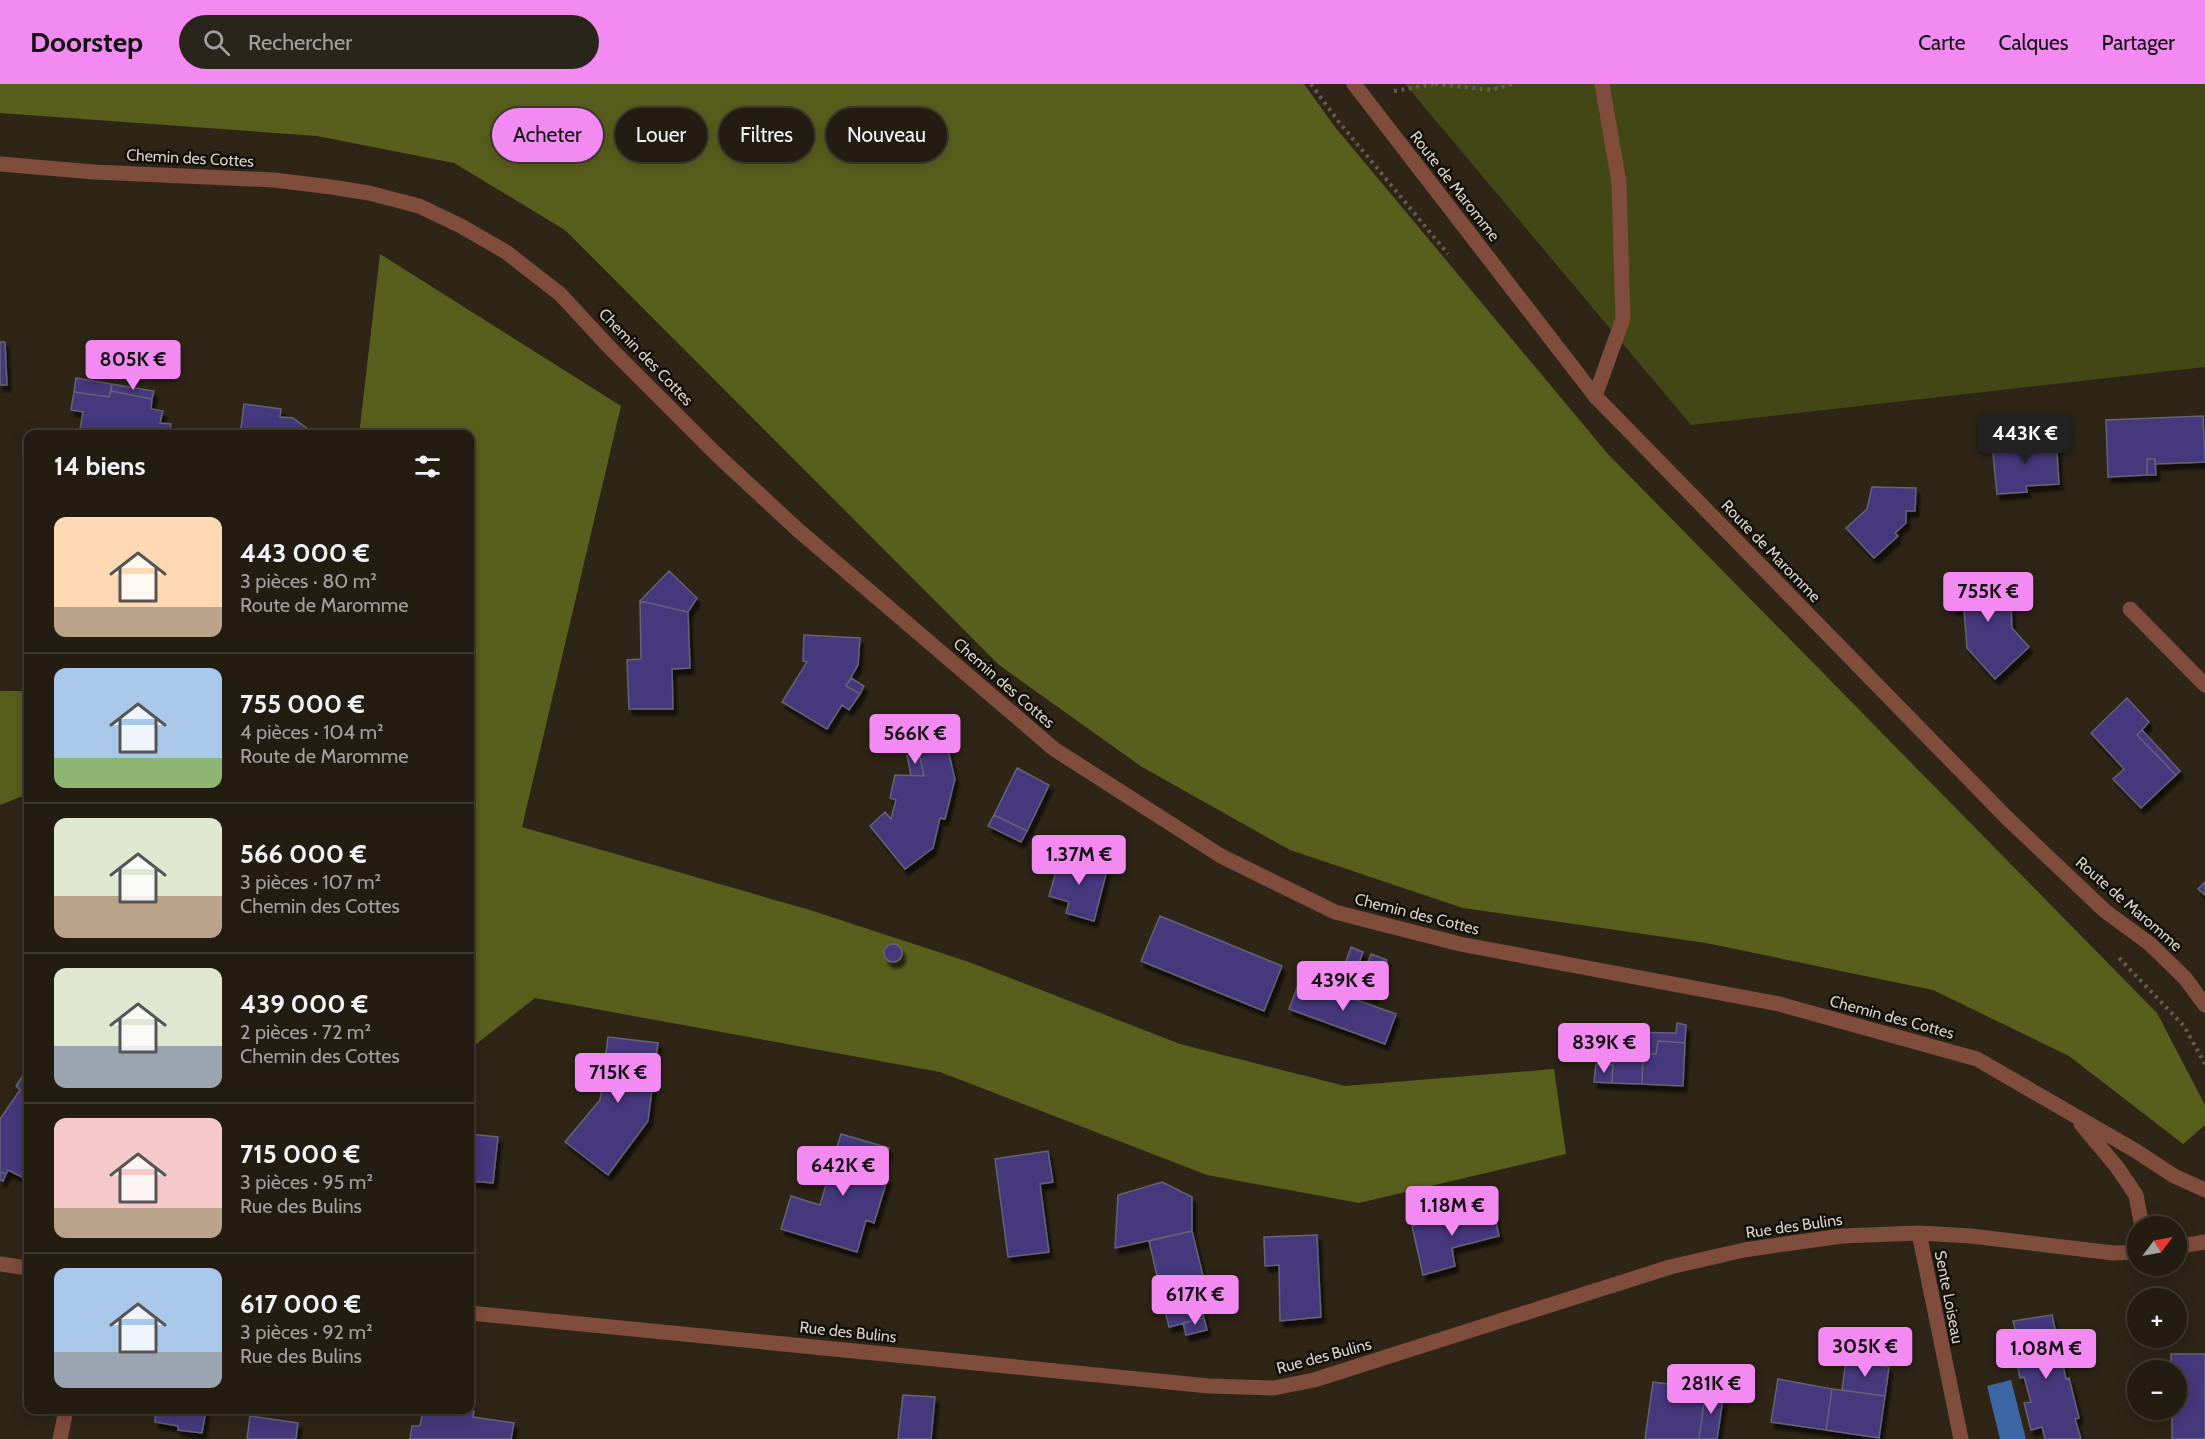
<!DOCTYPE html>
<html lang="fr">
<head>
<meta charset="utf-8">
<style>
  :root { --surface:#221c11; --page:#2a251a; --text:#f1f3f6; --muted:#a2a19f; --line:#3f3a31; --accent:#f38af2 }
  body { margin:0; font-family:Cabin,sans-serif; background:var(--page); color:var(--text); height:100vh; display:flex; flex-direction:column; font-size:22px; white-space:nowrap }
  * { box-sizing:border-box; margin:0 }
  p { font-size:20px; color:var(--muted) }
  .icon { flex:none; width:33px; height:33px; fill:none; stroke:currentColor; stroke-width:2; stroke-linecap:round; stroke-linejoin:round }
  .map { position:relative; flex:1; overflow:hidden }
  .panel { position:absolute; left:24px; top:346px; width:450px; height:984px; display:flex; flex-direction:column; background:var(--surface); border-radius:12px; box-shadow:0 3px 15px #0003,0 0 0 2px var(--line) }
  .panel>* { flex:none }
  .hud { position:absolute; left:492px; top:24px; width:570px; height:54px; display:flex; gap:12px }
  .needle { width:39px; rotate:58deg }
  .fabs { position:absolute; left:2127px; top:1132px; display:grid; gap:12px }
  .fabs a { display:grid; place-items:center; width:60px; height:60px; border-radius:50%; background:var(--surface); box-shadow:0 3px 15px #0003,0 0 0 2px var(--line); font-size:30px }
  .price { position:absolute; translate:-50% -51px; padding:0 14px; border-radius:6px; background:var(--accent); color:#111; font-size:20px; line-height:39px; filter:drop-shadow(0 2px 3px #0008) }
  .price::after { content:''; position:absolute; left:50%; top:36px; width:18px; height:14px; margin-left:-9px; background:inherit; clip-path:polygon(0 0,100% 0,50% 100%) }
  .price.on { background:#222; color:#fff }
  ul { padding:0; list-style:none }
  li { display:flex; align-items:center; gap:18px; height:150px; padding:0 30px }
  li+li { border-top:2px solid var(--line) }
  li span { display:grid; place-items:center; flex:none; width:168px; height:120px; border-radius:12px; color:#555 }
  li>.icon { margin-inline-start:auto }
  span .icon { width:72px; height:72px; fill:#fffc; stroke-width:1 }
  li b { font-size:26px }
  h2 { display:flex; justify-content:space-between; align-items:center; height:72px; padding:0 30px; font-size:26px }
  .tag { padding:0 21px; border-radius:27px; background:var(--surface); box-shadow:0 3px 15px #0003,0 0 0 2px var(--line); font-size:21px; line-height:54px }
  .tag.on { background:var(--accent); color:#111 }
  header { display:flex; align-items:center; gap:36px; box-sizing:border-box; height:84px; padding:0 30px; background:var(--accent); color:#111 }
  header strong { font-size:28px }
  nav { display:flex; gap:33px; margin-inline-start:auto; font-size:21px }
  .search { width:420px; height:54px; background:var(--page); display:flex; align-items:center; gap:15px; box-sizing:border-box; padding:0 21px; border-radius:33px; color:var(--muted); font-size:22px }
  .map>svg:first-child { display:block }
  .green { fill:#434715 }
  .forest { fill:#585e1c }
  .water { fill:#3c67a4 }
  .building { fill:#44397c; stroke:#646375; stroke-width:1.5; filter:url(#shadow) }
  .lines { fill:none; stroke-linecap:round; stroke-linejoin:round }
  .path { stroke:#645c50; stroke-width:4; stroke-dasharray:3 4.5; stroke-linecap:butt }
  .service { stroke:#804c3b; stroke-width:15 }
  .minor { stroke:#804c3b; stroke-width:15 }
  .tertiary { stroke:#804c3b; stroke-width:15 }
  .labels { text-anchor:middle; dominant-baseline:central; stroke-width:5; stroke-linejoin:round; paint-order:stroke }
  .street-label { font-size:16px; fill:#d7d1c8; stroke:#130f09 }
</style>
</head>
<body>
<header>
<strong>Doorstep</strong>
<div class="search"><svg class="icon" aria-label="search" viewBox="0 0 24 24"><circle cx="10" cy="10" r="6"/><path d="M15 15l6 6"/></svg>Rechercher</div>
<nav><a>Carte</a><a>Calques</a><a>Partager</a></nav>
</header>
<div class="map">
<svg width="2205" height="1355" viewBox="0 0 2205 1355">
  <defs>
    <filter id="shadow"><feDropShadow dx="3.5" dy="6" stdDeviation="1.5" flood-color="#0009"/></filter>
  </defs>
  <rect width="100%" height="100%" fill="#2e2517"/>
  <path class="green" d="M1405,0H2205V283L1691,341Z"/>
  <path class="forest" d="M0,0H1304L1335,43L1607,369L2157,929L2205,1021V1041L2183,1060L2069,972L1933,906L1706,859L1463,824L1290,766L1142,683L999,581L565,146L454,79L317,52L0,29Z
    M380,170L621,322L522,743L813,827L969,878L1180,960L1345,1002L1554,985L1566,1070L1359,1119L1207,1091L940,988L535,914L470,965V351H359Z
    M0,607H28V710L0,721Z"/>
  <path class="water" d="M2011,1296L2026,1355H2000L1987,1302Z"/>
  <path class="building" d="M0,258H5L7,301H0Z
    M76,294L112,300L109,313L74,308Z
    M112,300L154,307L152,315L111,307Z
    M111,307L152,315L151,325L163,327L160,339L171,340L169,351H79L83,328L71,326L74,308L109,313Z
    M244,320L281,325L280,333L293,334L316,351H240Z
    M2203,332L2205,378L2155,380V375H2147V391L2108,393L2106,336Z
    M2056,353L2059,400L2026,402L2027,408L1997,410L1992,360Z
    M2147,375H2155L2156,391H2147Z
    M1872,403L1916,404L1915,427H1906V439L1895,449L1898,452L1874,474L1846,444L1867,425Z
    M669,487L697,514L688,528L640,517Z
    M2001,492L2002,521L2011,520L2012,544L2029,563L1995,595L1967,564L1964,525H1953L1952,495Z
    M640,517L688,528L690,584L672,585L673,625H629L627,576L641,575Z
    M804,551L860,554L858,581L846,602L860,610L849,626L842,621L827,645L782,618L807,578L803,577Z
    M851,594L864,602L860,610L846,602Z
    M2127,614L2149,638L2137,651L2176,691L2141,724L2113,695L2124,685L2091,649Z
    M2142,646L2180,687L2176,691L2137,651Z
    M947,662L955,695L945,735L940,734L933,764L905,785L870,742L885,728L891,735L896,716L890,714L895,691L924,692L919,668Z
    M919,668L924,692H911L907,671Z
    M1017,684L1049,701L1027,747L994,731Z
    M994,731L1027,747L1021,758L988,742Z
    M1061,770L1108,782L1094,837L1066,829L1069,818L1049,812Z
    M2205,798V811L2198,805Z
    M1160,832L1282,882L1264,927L1141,877Z
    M884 869a9 9 0 1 1 18 0a9 9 0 1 1-18 0Z
    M1351,863L1363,868L1354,893L1342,889Z
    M1371,870L1387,876L1374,913L1358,907Z
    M1300,896L1396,930L1385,960L1289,925Z
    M1677,939L1686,941L1685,959L1658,957L1656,970H1643L1642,1000L1612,999L1614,948L1676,949Z
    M608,953L658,959L648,1037L608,1091L565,1058L600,1016Z
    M1658,957L1685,959L1683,1002L1642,1000L1643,970H1656Z
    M1596,980L1613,981L1612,999L1594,998Z
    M28,984V1096L8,1086L6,1090L0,1088V1035L20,1006L16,1002Z
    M470,1050L498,1053L493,1099L470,1097Z
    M841,1050L889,1064L880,1091L888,1093L874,1139L866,1136L857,1168L781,1145L791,1112L820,1121Z
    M1048,1067L1053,1098L1040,1100L1049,1168L1008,1173L995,1075Z
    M0,1088L6,1090L3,1097L0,1096Z
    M1162,1098L1192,1113V1147L1115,1164L1118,1111Z
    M1493,1123L1499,1152L1452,1164L1455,1182L1423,1191L1412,1142Z
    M1192,1147L1207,1208L1199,1210L1204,1234L1169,1243L1149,1157Z
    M1317,1151L1321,1233L1280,1237L1279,1181L1265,1182L1264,1153Z
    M2052,1231L2066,1295L2069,1294L2079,1334L2075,1335L2081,1355H2045L2042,1343L2031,1346L2024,1319L2031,1318L2024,1293L2020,1294L2016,1273L2022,1271L2013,1237Z
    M1204,1234L1207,1246L1186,1251L1183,1239Z
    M2171,1270H2205V1355H2172V1326H2176V1287H2171Z
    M1846,1276L1889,1283L1885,1312L1842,1306Z
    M1778,1295L1832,1305L1826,1346L1771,1338Z
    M1653,1298L1706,1305L1699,1355H1645Z
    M1706,1305L1724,1308L1717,1355H1699Z
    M1832,1305L1885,1312L1879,1354L1826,1346Z
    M903,1311L935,1313L931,1355H898Z
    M156,1326H206L202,1349L178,1346V1342L155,1338Z
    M423,1326L474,1327L473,1333L514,1339L511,1355H410L412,1342H420Z
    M250,1332L298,1339L296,1355H247Z"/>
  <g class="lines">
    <path class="path" d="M1311,0L1339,38L1448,170
      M1435,0L1492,6L1513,0
      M1394,7L1434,0
      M2119,874L2184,942L2205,980"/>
    <path class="service" d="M1595,312L1623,235L1619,99L1602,0"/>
    <path class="minor" d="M0,80L94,88L274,96L331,103L369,109L419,122L461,142L506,168L560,210L611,265L715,369L798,446L1054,665L1221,772L1335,828L1460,860L1779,920L1977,975L2136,1067L2174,1092L2205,1106
      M2130,525L2205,601
      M2081,1040L2117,1083L2136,1111L2142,1143
      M1919,1149L1961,1355
      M2176,1163L2205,1158
      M0,1180L28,1184
      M470,1229L1209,1302L1274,1304L1314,1296L1670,1183L1744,1166L1792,1159L1842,1152L1919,1149L1971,1152L2113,1169L2138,1168
      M60,1355L66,1326"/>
    <path class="tertiary" d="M1354,0L1595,312L2007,734L2105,827L2150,860L2185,894L2205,921"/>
  </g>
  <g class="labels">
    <g class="street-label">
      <text transform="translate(190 74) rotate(3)">Chemin des Cottes</text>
      <text transform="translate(1455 102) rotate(52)">Route de Maromme</text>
      <text transform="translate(646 273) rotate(46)">Chemin des Cottes</text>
      <text transform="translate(1771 467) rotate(46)">Route de Maromme</text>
      <text transform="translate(1004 599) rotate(41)">Chemin des Cottes</text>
      <text transform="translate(2129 820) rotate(41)">Route de Maromme</text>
      <text transform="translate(1417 830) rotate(14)">Chemin des Cottes</text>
      <text transform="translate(1892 933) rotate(15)">Chemin des Cottes</text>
      <text transform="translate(1794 1142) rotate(-8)">Rue des Bulins</text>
      <text transform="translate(1949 1213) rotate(79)">Sente Loiseau</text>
      <text transform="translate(848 1248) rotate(6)">Rue des Bulins</text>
      <text transform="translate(1324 1272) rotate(-15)">Rue des Bulins</text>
    </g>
  </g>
</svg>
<div class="fabs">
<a><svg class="needle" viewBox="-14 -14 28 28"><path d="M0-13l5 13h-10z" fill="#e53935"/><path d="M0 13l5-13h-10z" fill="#a2a19f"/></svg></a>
<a>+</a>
<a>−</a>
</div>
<b class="price" style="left:133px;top:307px">805K €</b>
<b class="price on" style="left:2025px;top:381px">443K €</b>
<b class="price" style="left:1988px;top:539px">755K €</b>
<b class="price" style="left:915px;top:681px">566K €</b>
<b class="price" style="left:1079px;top:802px">1.37M €</b>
<b class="price" style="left:1343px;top:928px">439K €</b>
<b class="price" style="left:1604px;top:990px">839K €</b>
<b class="price" style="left:618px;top:1020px">715K €</b>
<b class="price" style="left:843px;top:1113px">642K €</b>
<b class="price" style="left:1452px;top:1153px">1.18M €</b>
<b class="price" style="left:1195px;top:1242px">617K €</b>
<b class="price" style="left:1865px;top:1294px">305K €</b>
<b class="price" style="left:2046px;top:1296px">1.08M €</b>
<b class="price" style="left:1711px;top:1331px">281K €</b>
<div class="hud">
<a class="tag on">Acheter</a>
<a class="tag">Louer</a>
<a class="tag">Filtres</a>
<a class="tag">Nouveau</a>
</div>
<section class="panel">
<h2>14 biens<svg class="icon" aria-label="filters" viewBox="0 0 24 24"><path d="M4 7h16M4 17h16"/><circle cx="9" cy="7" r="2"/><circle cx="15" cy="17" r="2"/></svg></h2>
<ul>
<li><span style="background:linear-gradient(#ffd9b3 75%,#b9a48a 0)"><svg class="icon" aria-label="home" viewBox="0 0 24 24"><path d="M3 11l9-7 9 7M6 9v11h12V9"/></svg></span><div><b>443 000 €</b><p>3 pièces · 80 m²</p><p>Route de Maromme</p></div></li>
<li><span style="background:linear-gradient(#a9c7e8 75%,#8fb573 0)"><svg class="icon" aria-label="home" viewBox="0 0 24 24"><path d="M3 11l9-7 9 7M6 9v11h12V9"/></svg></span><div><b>755 000 €</b><p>4 pièces · 104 m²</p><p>Route de Maromme</p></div></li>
<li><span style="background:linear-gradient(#dfe7d0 65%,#b9a48a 0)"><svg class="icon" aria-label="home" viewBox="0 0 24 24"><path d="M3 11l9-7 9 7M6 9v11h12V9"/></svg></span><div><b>566 000 €</b><p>3 pièces · 107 m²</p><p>Chemin des Cottes</p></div></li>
<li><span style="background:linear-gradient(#dfe7d0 65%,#9aa5b1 0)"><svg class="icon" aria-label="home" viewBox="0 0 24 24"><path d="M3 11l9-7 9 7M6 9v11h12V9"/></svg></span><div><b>439 000 €</b><p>2 pièces · 72 m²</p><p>Chemin des Cottes</p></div></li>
<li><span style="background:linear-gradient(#f6c9c9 75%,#b9a48a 0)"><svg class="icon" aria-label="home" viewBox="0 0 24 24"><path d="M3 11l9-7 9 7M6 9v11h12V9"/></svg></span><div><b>715 000 €</b><p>3 pièces · 95 m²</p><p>Rue des Bulins</p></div></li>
<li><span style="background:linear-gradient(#a9c7e8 70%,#9aa5b1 0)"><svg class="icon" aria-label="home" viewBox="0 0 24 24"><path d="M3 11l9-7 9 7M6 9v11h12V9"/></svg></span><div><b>617 000 €</b><p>3 pièces · 92 m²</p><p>Rue des Bulins</p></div></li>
</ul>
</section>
</div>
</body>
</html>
